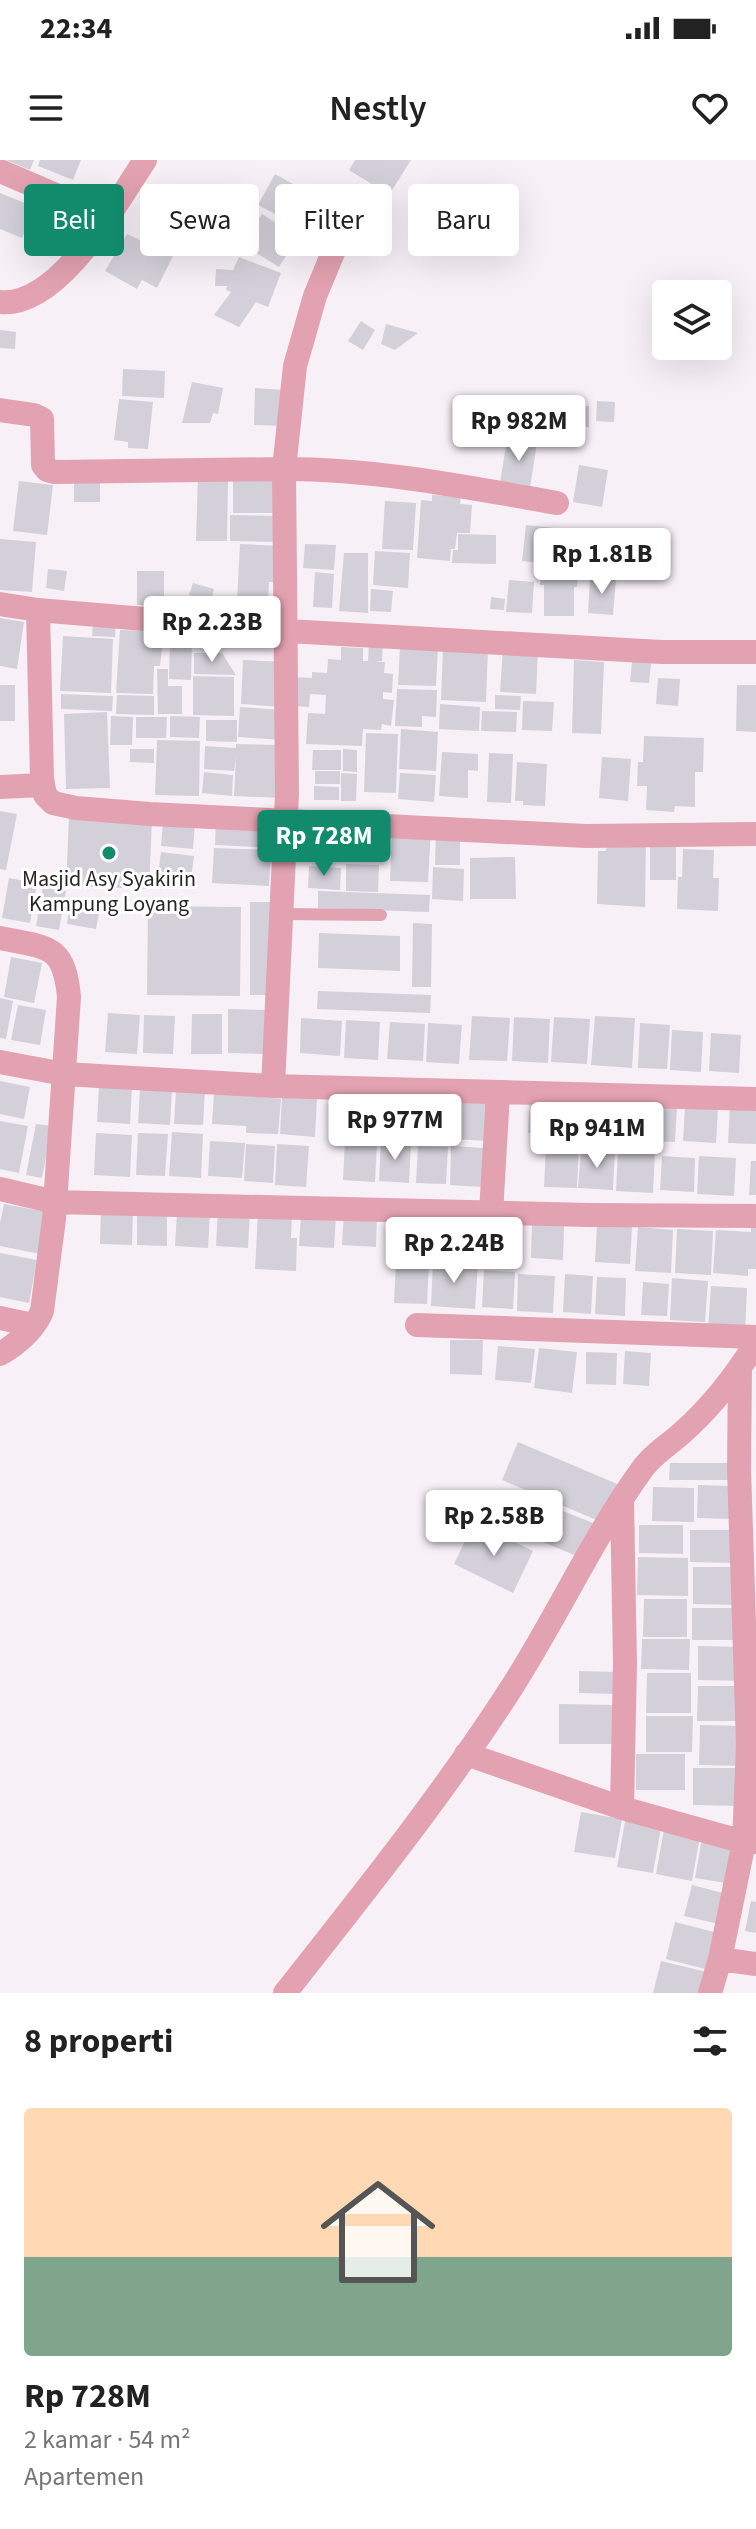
<!DOCTYPE html>
<html lang="id">
<head>
<meta charset="utf-8">
<style>
  :root { --surface:#fff; --page:#f6f6f6; --text:#222; --muted:#767676; --accent:#128a6c }
  body { margin:0; font-family:"Source Sans 3",sans-serif; background:var(--page); color:var(--text); height:100vh; display:flex; flex-direction:column; font-size:30px; white-space:nowrap }
  * { box-sizing:border-box; margin:0 }
  p { font-size:26px; color:var(--muted) }
  .icon { flex:none; width:44px; height:44px; fill:none; stroke:currentColor; stroke-width:2; stroke-linecap:round; stroke-linejoin:round }
  .map { position:relative; height:1833px; overflow:hidden }
  .drawer { display:flex; flex-direction:column; background:var(--surface); flex:1 }
  .drawer>* { flex:none }
  .top-card { position:absolute; left:24px; top:24px; width:708px; height:72px; display:flex; gap:16px }
  .buttons { position:absolute; left:652px; top:120px; display:grid; gap:16px }
  .buttons a { display:grid; place-items:center; width:80px; height:80px; border-radius:8px; background:var(--surface); box-shadow:0 8px 32px #0002; font-size:40px }
  .price { position:absolute; translate:-50% -68px; padding:0 18px; border-radius:8px; background:#fff; color:#222; font-size:26px; line-height:52px; filter:drop-shadow(0 2px 4px #0008) }
  .price::after { content:''; position:absolute; left:50%; top:48px; width:24px; height:18px; margin-left:-12px; background:inherit; clip-path:polygon(0 0,100% 0,50% 100%) }
  .price.active { background:var(--accent); color:#fff }
  ul { padding:0; list-style:none }
  li { display:grid; align-content:center; gap:16px; height:424px; padding:0 24px }
  li span { display:grid; place-items:center; height:248px; border-radius:8px; color:#555 }
  li>.icon { margin-inline-start:auto }
  span .icon { width:144px; height:144px; fill:#fffc; stroke-width:1 }
  li b { font-size:34px }
  h2 { display:flex; justify-content:space-between; align-items:center; height:96px; padding:0 24px; font-size:34px }
  .pill { padding:0 28px; border-radius:8px; background:var(--surface); box-shadow:0 8px 32px #0002; font-size:28px; line-height:72px }
  .pill.active { background:var(--accent); color:#fff }
  .status { display:flex; justify-content:space-between; align-items:center; height:56px; padding:0 40px; background:var(--surface); direction:ltr }
  .status svg { height:22px; fill:currentColor }
  header { display:flex; justify-content:space-between; align-items:center; height:104px; padding:0 24px; background:var(--surface); font-size:36px; font-weight:600 }
  .map>svg:first-child { display:block }
  .building { fill:#d3d0d9 }
  .lines { fill:none; stroke-linecap:round; stroke-linejoin:round }
  .service { stroke:#e3a2b1; stroke-width:12 }
  .minor { stroke:#e3a2b1; stroke-width:24 }
  .poi-dot { fill:#128a6c; stroke:#fff; stroke-width:3 }
  .labels { text-anchor:middle; dominant-baseline:central; stroke-width:6; stroke-linejoin:round; paint-order:stroke }
  .poi-label { font-size:22px; fill:#282527; stroke:#fff }
</style>
</head>
<body>
<div class="status"><b>22:34</b><svg viewBox="0 0 49 12"><path d="M0 12V9h3v3zM5 12V6h3v6zM10 12V3h3v9zM15 12V0h3v12zM26 1h20v11H26zM47 4h2v5h-2z"/></svg></div>
<header><svg class="icon" aria-label="menu" viewBox="0 0 24 24"><path d="M4 6h16M4 12h16M4 18h16"/></svg>Nestly<svg class="icon" aria-label="heart" viewBox="0 0 24 24"><path d="M12 20l-8-8c-3-5 5-10 8-4 3-6 11-1 8 4z"/></svg></header>
<div class="map">
<svg width="756" height="1833" viewBox="0 0 756 1833">
  <rect width="100%" height="100%" fill="#f8f0f7"/>
  <path class="building" d="M6,0H34L30,10Z
    M40,0H81L73,20L38,6Z
    M355,0H411L389,35L349,10Z
    M275,14L317,37L300,67L258,45Z
    M0,33L35,47L22,78L0,69Z
    M262,54L298,77L279,107L242,84Z
    M127,74L173,96L157,128L142,120L137,129L105,111Z
    M239,97L281,113L268,147L256,142L239,167L214,155L231,132L226,130L227,126H215L216,109L233,110Z
    M361,161L375,170L363,190L348,181Z
    M386,164L418,173L395,190L381,184Z
    M0,170L16,172L15,189L0,188Z
    M123,209L165,211L164,238L122,236Z
    M192,222L223,228L218,254L213,253L210,263H182Z
    M255,228L286,230L285,266L254,265Z
    M119,239L153,242L148,289L128,288V282L114,280Z
    M597,241L615,242L614,262L596,261Z
    M555,246H589V267H555Z
    M507,279L537,283L530,328L500,323Z
    M579,305L608,310L602,347L573,342Z
    M198,316L228,317L227,381H196Z
    M233,317H278V353H233Z
    M74,320H100V342H74Z
    M19,321L53,325L47,375L13,371Z
    M432,335L461,337L460,344L472,345L470,373H457L455,389H451L450,401L417,398L421,340L432,341Z
    M385,341L416,343L413,390L382,389Z
    M230,355L280,356L279,382L230,381Z
    M526,365L555,368L551,404L522,401Z
    M458,374L496,375V404L452,403L453,390H458Z
    M567,377L608,381L605,406L565,402Z
    M0,379L36,382L32,432L0,430Z
    M240,384L283,386L281,422H269L268,442L237,441Z
    M305,384L336,385L334,410L303,408Z
    M375,391L410,393L408,428L373,425Z
    M344,393H368V453L339,451Z
    M48,409L67,411L64,431L46,428Z
    M137,411H164V445H137Z
    M541,411L578,413L577,427H574V456H544V425H540Z
    M315,412L334,414L332,448L313,447Z
    M590,418L616,419L613,455L588,453Z
    M509,420L534,422L532,453L506,452Z
    M193,423L214,429L211,441L189,435Z
    M371,429L393,431L391,452L370,451Z
    M491,437L505,439L504,450L490,449Z
    M0,458L24,462L17,509L0,506Z
    M93,462L116,463L115,477L92,476Z
    M120,470L164,471L160,506H154L153,534L116,533Z
    M63,476L113,479L111,533L60,531Z
    M170,480L192,481L191,520L169,519Z
    M369,483H383L382,501L374,502H385L384,513L393,514L392,533L383,532V539L394,540L391,566L382,564L381,570L363,569L362,586L306,584L308,553L325,554L326,535L310,534L309,547L292,546L294,517L312,518V512L327,513L328,499L341,500V487L363,488V501H368Z
    M400,487L438,488L436,526L398,525Z
    M443,487L488,488L486,542L441,540Z
    M503,489L538,491L536,534L500,532Z
    M633,492L652,493L649,523L630,522Z
    M194,493H222L236,515L194,514Z
    M243,500L286,502L283,547L241,544Z
    M574,500L604,502L601,574L572,573Z
    M157,509H168V526H182V554H158Z
    M193,516L234,517V556L193,555Z
    M658,518L680,519L678,546L656,544Z
    M0,525H15V561H0Z
    M737,525H756V572L736,571Z
    M397,529L437,530L436,557L422,556V567L395,566Z
    M61,534L113,536L112,551L61,549Z
    M117,535L154,536V555L116,554Z
    M495,535L521,536L520,550L495,549Z
    M523,541L554,542L552,571L522,570Z
    M440,544L480,547L479,571L439,569Z
    M240,547L283,550L281,580L238,577Z
    M482,551L517,552L516,572L481,571Z
    M107,552L110,628L66,629L64,554Z
    M111,556L133,557L132,585H110Z
    M170,556L200,557L199,578L170,577Z
    M136,557H167L166,578H136Z
    M206,560H237V582L206,581Z
    M401,569L438,572L436,611L399,609Z
    M366,573L398,574L396,633L364,632Z
    M644,576L704,578L703,612H695V647L675,646L674,652L646,650L647,626H637L638,602H643Z
    M157,580L200,581L199,636L155,635Z
    M236,584L276,585L284,638L234,636L236,597L234,611L204,609L205,586L236,588Z
    M130,589H154V603L130,602Z
    M343,589L357,590V612L343,611Z
    M313,590H341V610H312Z
    M442,592L478,594V611L468,610V638L439,636Z
    M489,593L513,594L511,643L487,642Z
    M602,597L631,599L628,641L599,638Z
    M517,602L547,604L545,646L523,645V641H515Z
    M315,611H340V624H315Z
    M204,612L233,615L232,636L202,633Z
    M341,613L357,614L356,641H341Z
    M400,613L436,615L434,642L398,639Z
    M314,626L339,627V640H314Z
    M0,651L17,654L6,710L0,709Z
    M69,657L152,660L149,729L66,726Z
    M216,659L277,661L276,688L215,685Z
    M163,661L195,664L193,689L161,686Z
    M305,666H346L345,698L305,697Z
    M349,667L384,668L383,701L348,700Z
    M392,669L431,671L428,722L390,721Z
    M436,671L460,672V705H435Z
    M607,680L646,681L645,747L597,744L598,691H606Z
    M650,683H676V720H650Z
    M214,688L271,690L269,726L212,723Z
    M683,689L714,690L713,718H719L718,751L677,749L678,717H682Z
    M161,692L194,696L191,719L158,715Z
    M515,697L516,739H470V698Z
    M346,704L379,705L378,732L346,731Z
    M309,706L341,708L340,730L308,728Z
    M433,707L464,709L463,741L432,739Z
    M9,718L37,723L30,763L2,758Z
    M43,726L66,731L59,770L36,766Z
    M318,731L430,735L429,752L318,748Z
    M71,738L101,743L96,769L67,764Z
    M250,742H272V835H250Z
    M148,746L241,747L240,836L147,835Z
    M413,763L432,764L431,827H412Z
    M319,773L400,776V811L318,808Z
    M11,797L42,803L34,843L4,837Z
    M318,831L431,835L430,853L317,849Z
    M0,838L13,841L6,879L0,878Z
    M18,845L46,850L40,885L11,880Z
    M228,849L269,850L268,894L228,893Z
    M108,853L140,855L137,894L105,892Z
    M192,854H222V894H191Z
    M144,855L175,856L173,894L143,893Z
    M472,856L510,858L507,901L469,900Z
    M595,856L635,858L632,908L591,905Z
    M514,857L550,859L548,903L512,901Z
    M554,857L590,859L587,904L551,902Z
    M301,858L342,861L340,896L300,893Z
    M346,860L380,862L378,900L344,898Z
    M390,862L425,864L423,901L387,899Z
    M428,863L462,865L459,904L426,902Z
    M640,863L670,865L667,909L638,908Z
    M672,870L703,872L701,912L670,910Z
    M711,873L741,875L739,913L709,911Z
    M0,921L30,927L24,959L0,954Z
    M99,926L132,928L130,964L97,962Z
    M140,929L172,930L170,965L138,963Z
    M176,930L205,931L203,965L174,964Z
    M214,933L281,939L278,974L246,973V966L212,964Z
    M341,933L381,935L379,972L338,970Z
    M385,934L414,936L412,971L383,969Z
    M282,938L317,939L315,977L280,974Z
    M454,938L491,940L489,981L452,979Z
    M420,939L452,941L450,975L418,973Z
    M530,940L565,943L563,976L528,973Z
    M570,940L604,942L603,980L567,977Z
    M612,943L643,945L641,981L610,979Z
    M647,945L677,947L675,982L645,981Z
    M730,946L756,947V984L728,983Z
    M685,947L718,948L716,983L683,981Z
    M0,961L28,966L19,1013L0,1009Z
    M36,964L52,966L42,1018L26,1015Z
    M172,972L203,974L201,1018L169,1016Z
    M96,973L132,975L130,1017L94,1015Z
    M138,973L168,974L165,1016L136,1015Z
    M210,981L245,983L242,1018L208,1016Z
    M345,981L377,983L375,1022L343,1020Z
    M381,981L411,983L409,1023L379,1021Z
    M246,984L275,986L273,1023L244,1021Z
    M277,984L309,986L306,1027L275,1025Z
    M546,985L579,986L577,1028L544,1027Z
    M418,986L448,987L446,1024L416,1023Z
    M451,986L484,988L482,1027L450,1025Z
    M581,990L615,991L613,1030L578,1028Z
    M618,991L655,993L653,1033L616,1031Z
    M662,996L695,998L694,1032L660,1030Z
    M699,996L736,998L734,1036L697,1034Z
    M751,1001H756V1035H749Z
    M4,1044L47,1052L40,1094L0,1086V1063Z
    M218,1049L250,1050L248,1088L216,1086Z
    M101,1050H133L132,1085L100,1084Z
    M137,1052H167V1086L137,1085Z
    M177,1053L210,1054L208,1088L175,1086Z
    M258,1053L292,1055L291,1078H297L296,1111L255,1109Z
    M344,1053L377,1055L376,1087L342,1085Z
    M301,1054L336,1056L334,1088L299,1086Z
    M407,1054L440,1056L438,1090L405,1088Z
    M454,1062L487,1064L486,1099L452,1097Z
    M493,1062L520,1063L518,1098L491,1096Z
    M532,1065L564,1066L563,1100L531,1098Z
    M597,1065L632,1066L630,1104L595,1102Z
    M751,1066H756V1109H748V1116L713,1113L716,1070L751,1072Z
    M638,1067L673,1070L671,1113L635,1111Z
    M677,1069L713,1071L711,1115L675,1113Z
    M0,1093L37,1100L29,1143L0,1137Z
    M396,1102L429,1104L427,1144L394,1143Z
    M433,1102L478,1104L475,1149L431,1146Z
    M484,1110L515,1112L513,1149L482,1147Z
    M518,1114L555,1116L553,1153L517,1151Z
    M565,1114L593,1116L591,1154L563,1152Z
    M597,1117L626,1118L625,1156L595,1154Z
    M672,1118L708,1121L705,1162L670,1160Z
    M643,1122L669,1124L667,1156L641,1155Z
    M711,1126L747,1128L745,1172L708,1169Z
    M450,1180H483L482,1215L450,1214Z
    M498,1186L535,1189L531,1223L495,1220Z
    M539,1188L577,1192L572,1233L534,1228Z
    M625,1191L651,1193L649,1226L623,1224Z
    M586,1192L617,1193L616,1225L586,1224Z
    M518,1282L622,1326L606,1364L502,1320Z
    M670,1303H736V1320H669Z
    M698,1325L732,1326V1359L697,1358Z
    M653,1327L694,1328V1362L652,1361Z
    M513,1331L598,1365L584,1399L499,1364Z
    M474,1362L533,1391L513,1433L454,1404Z
    M639,1365H683V1394L639,1393Z
    M690,1370H737L736,1403L690,1402Z
    M638,1397L688,1398V1436L637,1435Z
    M693,1407H740V1445L693,1444Z
    M644,1439H687V1477H643Z
    M692,1448H741V1480H692Z
    M642,1479H690L689,1510L641,1509Z
    M698,1486L744,1487V1521L698,1520Z
    M579,1511L615,1512V1534L579,1533Z
    M647,1513H691V1553H646Z
    M698,1526H744L743,1561H697Z
    M559,1544L615,1545V1584H559Z
    M646,1556H693L692,1592H646Z
    M700,1565L744,1566V1606L699,1605Z
    M636,1594H685V1630H636Z
    M693,1608H745V1646L693,1645Z
    M581,1652L622,1659L615,1698L574,1692Z
    M626,1656L662,1662L653,1713L617,1707Z
    M665,1664L701,1671L692,1721L656,1714Z
    M702,1678L740,1685L732,1724L695,1718Z
    M692,1725L731,1735L723,1765L684,1756Z
    M751,1741L756,1742V1773L745,1771Z
    M675,1762L722,1774L713,1811L666,1799Z
    M661,1801L711,1813L706,1833H653Z"/>
  <g class="lines">
    <path class="service" d="M281,754L381,755"/>
    <path class="minor" d="M0,11L107,57
      M340,76L315,136L295,206L284,309C376,309 466,327 557,343
      M0,142C59,148 117,42 145,0
      M0,250L34,255L42,259L43,305L47,310L55,312L284,309L287,634L273,926
      M0,444L38,450L287,471L662,492H756
      M38,450L42,618L45,635L53,643L76,648L150,654L586,676L756,674
      M0,627L43,625
      M0,778C47,788 64,783 69,837L54,1059L42,1151C34,1170 17,1184 0,1194
      M0,902L64,914L273,926L756,939
      M0,1029L55,1042L588,1055L756,1056
      M491,1053L498,934
      M0,1158L33,1165
      M417,1165L756,1177
      M466,1594L622,1648L744,1682H756
      M622,1648L625,1503L622,1341
      M720,1799L756,1804
      M285,1833C364,1733 444,1633 512,1527C558,1455 593,1377 643,1308C654,1293 669,1285 683,1272C711,1247 736,1215 756,1183
      M710,1833L720,1799L744,1682L748,1585L739,1309L740,1207"/>
  </g>
  <circle class="poi-dot" cx="109" cy="693" r="8"/>
  <g class="labels">
    <g class="poi-label">
      <text x="109" y="719">Masjid Asy Syakirin<tspan x="109" dy="25">Kampung Loyang</tspan></text>
    </g>
  </g>
</svg>
<div class="buttons">
<a><svg class="icon" aria-label="layers" viewBox="0 0 24 24"><path d="M12 4l9 5-9 5-9-5zM3 14l9 5 9-5"/></svg></a>
</div>
<b class="price" style="left:519px;top:303px">Rp 982M</b>
<b class="price" style="left:602px;top:436px">Rp 1.81B</b>
<b class="price" style="left:212px;top:504px">Rp 2.23B</b>
<b class="price active" style="left:324px;top:718px">Rp 728M</b>
<b class="price" style="left:395px;top:1002px">Rp 977M</b>
<b class="price" style="left:597px;top:1010px">Rp 941M</b>
<b class="price" style="left:454px;top:1125px">Rp 2.24B</b>
<b class="price" style="left:494px;top:1398px">Rp 2.58B</b>
<div class="top-card">
<a class="pill active">Beli</a>
<a class="pill">Sewa</a>
<a class="pill">Filter</a>
<a class="pill">Baru</a>
</div>
</div>
<section class="drawer">
<h2>8 properti<svg class="icon" aria-label="filters" viewBox="0 0 24 24"><path d="M4 7h16M4 17h16"/><circle cx="9" cy="7" r="2"/><circle cx="15" cy="17" r="2"/></svg></h2>
<ul>
<li><span style="background:linear-gradient(#ffd9b3 60%,#7fa58c 0)"><svg class="icon" aria-label="home" viewBox="0 0 24 24"><path d="M3 11l9-7 9 7M6 9v11h12V9"/></svg></span><div><b>Rp 728M</b><p>2 kamar · 54 m²</p><p>Apartemen</p></div></li>
</ul>
</section>
</body>
</html>
